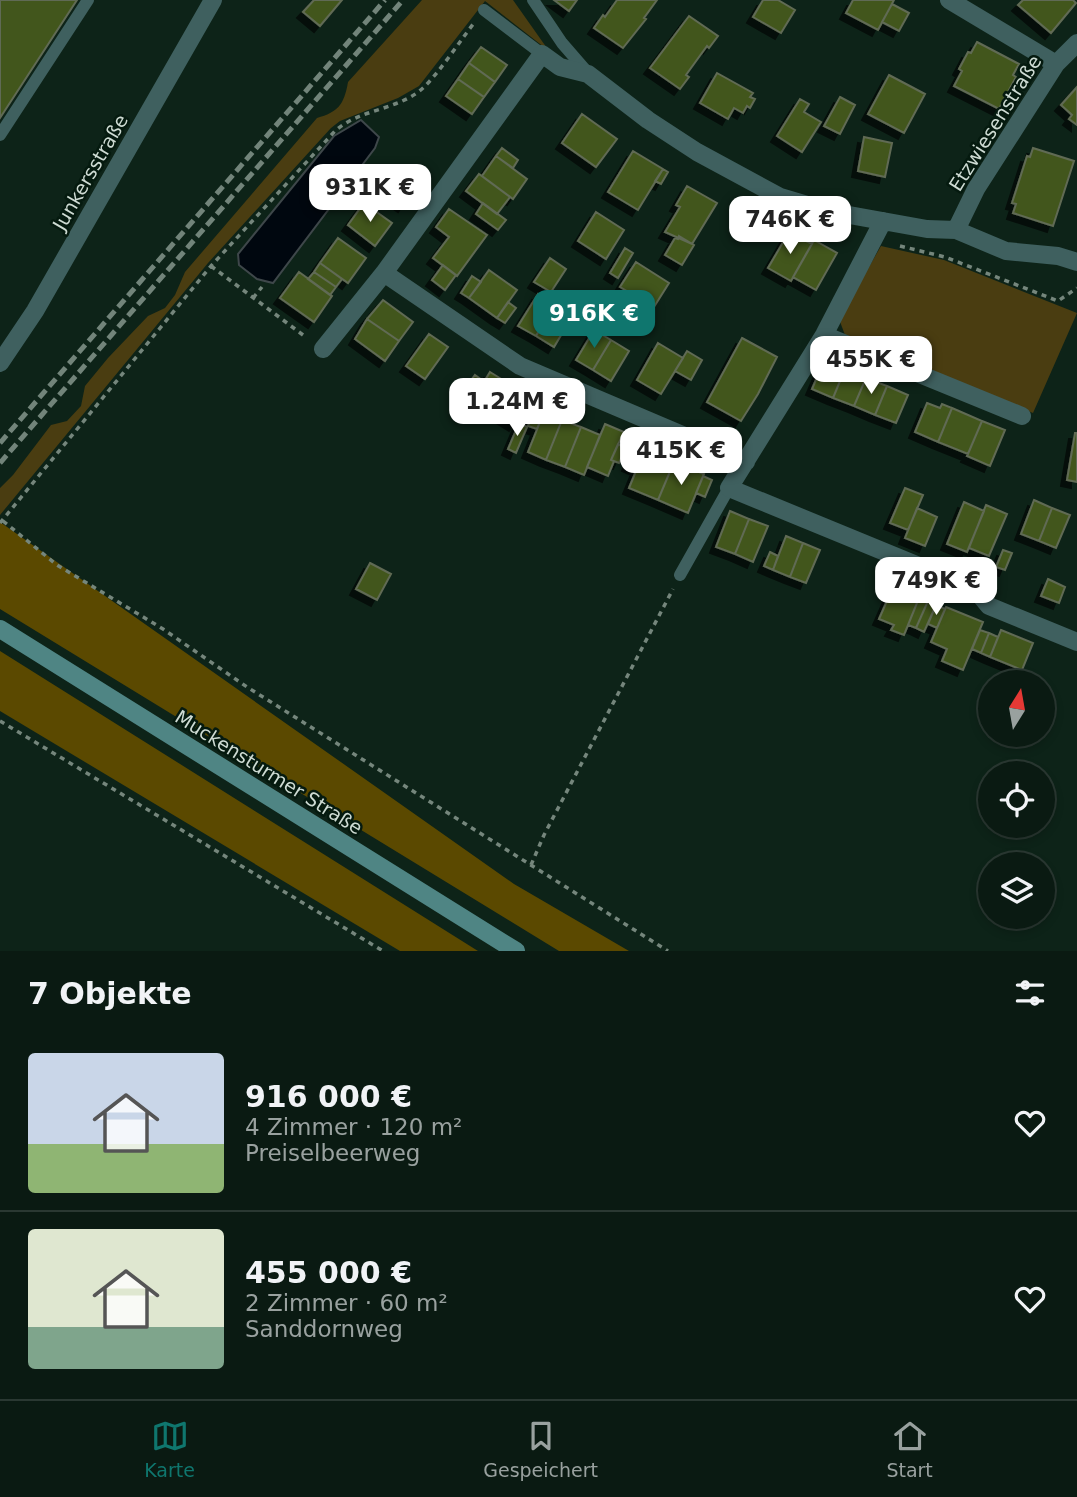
<!DOCTYPE html>
<html lang="de">
<head>
<meta charset="utf-8">
<style>
  :root { --surface:#0a1a12; --page:#13231b; --text:#f1f3f6; --muted:#99a19f; --line:#2a3832; --accent:#0f766e }
  body { margin:0; font-family:"DejaVu Sans",sans-serif; background:var(--page); color:var(--text); height:100vh; display:flex; flex-direction:column; font-size:26px; white-space:nowrap }
  * { box-sizing:border-box; margin:0 }
  p { font-size:23px; color:var(--muted) }
  .icon { flex:none; width:38px; height:38px; fill:none; stroke:currentColor; stroke-width:2; stroke-linecap:round; stroke-linejoin:round }
  .map { position:relative; height:951px; overflow:hidden }
  .drawer { display:flex; flex-direction:column; background:var(--surface); flex:1 }
  .drawer>* { flex:none }
  .needle { width:46px; rotate:11deg }
  .controls { position:absolute; left:978px; top:670px; display:grid; gap:14px }
  .controls a { display:grid; place-items:center; width:77px; height:77px; border-radius:50%; background:var(--surface); box-shadow:0 4px 10px #0003,0 0 0 2px var(--line); font-size:35px }
  .price { position:absolute; translate:-50% -60px; padding:0 16px; border-radius:14px; background:#fff; color:#222; font-size:23px; line-height:46px; filter:drop-shadow(0 2px 4px #0008) }
  .price::after { content:''; position:absolute; left:50%; top:42px; width:21px; height:16px; margin-left:-10px; background:inherit; clip-path:polygon(0 0,100% 0,50% 100%) }
  .price.active { background:var(--accent); color:#fff }
  ul { padding:0; list-style:none }
  li { display:flex; align-items:center; gap:21px; height:175px; padding:0 28px }
  li+li { border-top:2px solid var(--line) }
  li span { display:grid; place-items:center; flex:none; width:196px; height:140px; border-radius:7px; color:#555 }
  li>.icon { margin-inline-start:auto }
  span .icon { width:84px; height:84px; fill:#fffc; stroke-width:1 }
  li b { font-size:30px }
  h2 { display:flex; justify-content:space-between; align-items:center; height:84px; padding:0 28px; font-size:30px }
  .dock { display:flex; justify-content:space-around; align-items:center; height:98px; border-top:2px solid var(--line); background:var(--surface); font-size:19px; color:var(--muted) }
  .dock a { display:grid; justify-items:center; gap:4px }
  .dock .active { color:var(--accent) }
  .map>svg:first-child { display:block }
  .green { fill:#4a3d11 }
  .forest { fill:#5b4900 }
  .water { fill:#00070f; stroke:#3e474a; stroke-width:2 }
  .building { fill:#43571e; stroke:#616b54; stroke-width:2; filter:url(#shadow) }
  .lines { fill:none; stroke-linecap:round; stroke-linejoin:round }
  .path { stroke:#75867c; stroke-width:3.5; stroke-dasharray:5 5; stroke-linecap:butt }
  .service { stroke:#3f605f; stroke-width:12 }
  .minor { stroke:#3f605f; stroke-width:18 }
  .secondary { stroke:#4f8584; stroke-width:18 }
  .rail { stroke:#72847a; stroke-width:5; stroke-dasharray:10 5; stroke-linecap:butt }
  .labels { text-anchor:middle; dominant-baseline:central; stroke-width:5; stroke-linejoin:round; paint-order:stroke }
  .street-label { font-size:19px; fill:#cedbd3; stroke:#051a0f }
</style>
</head>
<body>
<div class="map">
<svg width="1077" height="951" viewBox="0 0 1077 951">
  <defs>
    <filter id="shadow"><feDropShadow dx="-6" dy="6" stdDeviation="0" flood-color="#0009"/></filter>
  </defs>
  <rect width="100%" height="100%" fill="#0d2318"/>
  <path class="green" d="M422,0H513L549,51L485,1L419,86L398,98L340,121L331,128L208,263L0,515V488L13,475L51,425L67,421L81,406L85,386L108,358L148,316L165,308L175,295L185,272L317,118C338,112 344,105 348,82Z
    M881,246L944,260L1077,313L1033,413L845,335L839,319Z"/>
  <path class="forest" d="M0,522L514,884L629,951H559L0,609Z
    M0,651L478,951H400L0,711Z"/>
  <path class="water" d="M361,120L379,137L375,148L273,283L257,279L239,265L238,254L334,136Z"/>
  <path class="building" d="M0,0H77L0,118Z
    M314,0H342L320,26L303,12Z
    M554,0H577L569,11Z
    M617,0H657L644,18L646,19L623,48L594,28L603,15L605,17Z
    M763,0H778L795,10L781,33L753,17Z
    M853,0H894L878,30L846,13Z
    M1023,0H1073L1076,3L1051,33L1018,5Z
    M892,4L909,13L899,31L882,22Z
    M689,16L718,36L709,48L707,46L686,75L689,77L680,89L650,68Z
    M977,42L1019,64L1013,75L1016,77L999,109L954,86L962,71L959,69L968,52L971,53Z
    M481,47L507,65L495,82L469,63Z
    M469,63L495,82L484,97L458,79Z
    M717,73L753,93L750,97L755,99L750,108L747,106L743,113L734,108L728,119L700,103Z
    M889,75L925,94L904,133L868,114Z
    M458,79L484,97L472,114L446,96Z
    M1077,87V125L1069,119L1072,115L1061,105Z
    M840,97L855,105L840,134L824,126Z
    M800,99L809,104L804,112L821,122L802,152L777,136Z
    M582,114L617,139L596,167L562,143Z
    M864,137L892,143L885,177L858,171Z
    M502,148L518,160L513,168L496,156Z
    M1033,148L1074,161L1053,226L1013,213L1016,204L1012,203L1027,156L1030,157Z
    M633,151L663,169L638,210L608,192Z
    M496,156L527,179L513,199L482,176Z
    M401,167L421,181L404,206L383,192Z
    M663,169L668,172L661,184L655,181Z
    M479,174L510,197L497,214L466,191Z
    M687,186L717,203L692,244L665,232L680,207L676,205Z
    M364,203L392,223L375,246L348,225Z
    M483,203L506,220L498,230L476,214Z
    M449,209L487,235L457,276L433,258L449,237L436,227Z
    M596,212L624,230L606,259L578,241Z
    M789,232L812,244L791,281L768,268Z
    M679,236L694,245L682,265L665,255L675,238L678,239Z
    M338,238L366,258L348,283L320,263Z
    M814,240L837,253L816,290L793,277Z
    M625,248L633,253L618,278L610,273Z
    M550,258L566,269L551,292L534,282Z
    M636,262L669,283L654,307L620,287Z
    M320,263L342,279L336,287L314,272Z
    M443,265L456,275L445,290L432,280Z
    M489,270L517,290L497,318L469,298Z
    M299,272L332,296L314,322L280,298Z
    M314,272L336,287L330,295L308,279Z
    M472,276L481,282L469,298L461,293Z
    M538,294L555,304L536,336L518,326Z
    M383,300L413,322L399,341L367,319Z
    M508,302L516,308L505,323L497,318Z
    M555,304L573,315L554,347L536,336Z
    M367,319L399,341L385,361L355,339Z
    M594,330L611,340L593,370L576,360Z
    M429,334L448,347L425,379L406,366Z
    M742,338L777,357L758,394L741,421L707,402Z
    M611,340L629,351L611,381L593,370Z
    M658,343L683,358L661,394L637,380Z
    M687,351L702,360L691,380L675,371Z
    M824,361L845,369L833,398L812,389Z
    M845,369L866,378L854,406L833,398Z
    M490,372L511,385L494,412L473,400Z
    M475,375L482,380L471,396L463,391Z
    M866,378L887,386L875,415L854,406Z
    M511,385L532,398L515,425L494,412Z
    M887,386L908,395L896,423L875,415Z
    M927,403L940,408L942,404L952,408L938,442L915,432Z
    M952,408L982,421L968,454L938,442Z
    M535,409L544,412L537,429L528,426Z
    M544,412L562,420L546,460L528,452Z
    M562,420L581,427L565,467L546,460Z
    M982,421L1005,430L990,466L967,456Z
    M519,423L527,427L516,453L508,449Z
    M605,424L624,432L611,460L614,461L608,476L587,467Z
    M581,427L600,435L584,475L565,467Z
    M1075,433H1077V482L1067,480Z
    M618,444L626,448L619,463L611,460Z
    M635,447L644,451L637,469L628,465Z
    M645,449L674,462L658,500L629,488Z
    M674,462L704,474L688,513L658,500Z
    M703,476L712,480L705,497L696,493Z
    M905,488L923,495L908,530L890,523Z
    M1034,500L1052,508L1039,541L1021,534Z
    M964,502L984,511L967,552L947,544Z
    M986,505L1007,514L989,556L969,548Z
    M917,508L937,517L925,546L905,538Z
    M1052,508L1070,515L1056,548L1039,541Z
    M730,511L749,519L735,554L716,547Z
    M749,519L768,526L753,562L735,554Z
    M786,536L803,543L790,577L773,570Z
    M803,543L820,550L806,583L790,577Z
    M1003,550L1012,553L1005,570L996,567Z
    M770,552L778,556L773,570L764,566Z
    M370,563L391,574L377,600L356,589Z
    M1048,579L1065,587L1059,603L1041,596Z
    M893,587L919,598L904,635L891,630L894,625L879,619Z
    M919,598L928,601L916,628L908,625Z
    M928,601L936,605L924,632L916,628Z
    M936,605L945,609L937,628L928,624Z
    M946,607L983,622L963,670L942,661L947,649L931,642Z
    M980,630L989,633L981,653L972,649Z
    M1001,630L1033,643L1022,670L990,657Z
    M989,633L998,637L990,657L981,653Z"/>
  <g class="lines">
    <path class="path" d="M900,246L945,257L1058,301L1077,288
      M211,266L307,338
      M253,298L262,287
      M3,521L57,565L163,629L247,687L668,951
      M0,523L211,266L335,131C359,109 399,110 423,88C439,73 460,41 474,23
      M0,721L383,951
      M531,865L544,835L673,589"/>
    <path class="service" d="M533,0L562,43L588,73
      M484,10L542,54
      M0,135L88,0
      M680,575L729,488"/>
    <path class="minor" d="M949,0L1056,64
      M883,221L824,335L729,488L975,589L989,606L1077,642
      M956,230L976,189L1056,64L1077,43
      M824,335L1022,416
      M323,349L384,273
      M0,363L35,311L213,0
      M746,462L520,366L384,273L542,54L560,67L588,74L648,120L697,152L780,197L827,211L927,229L956,230L1006,251L1058,256L1077,262"/>
    <path class="secondary" d="M0,629L516,951"/>
    <path class="rail" d="M0,443L385,0
      M0,463L403,0"/>
  </g>
  <g class="labels">
    <g class="street-label">
      <text transform="translate(995 123) rotate(-58)">Etzwiesenstraße</text>
      <text transform="translate(90 172) rotate(-60)">Junkersstraße</text>
      <text transform="translate(269 772) rotate(32)">Muckensturmer Straße</text>
    </g>
  </g>
</svg>
<div class="controls">
<a><svg class="needle" viewBox="-14 -14 28 28"><path d="M0-13l5 13h-10z" fill="#e53935"/><path d="M0 13l5-13h-10z" fill="#99a19f"/></svg></a>
<a><svg class="icon" aria-label="locate" viewBox="0 0 24 24"><circle cx="12" cy="12" r="6"/><path d="M12 2v4M12 18v4M2 12h4M18 12h4"/></svg></a>
<a><svg class="icon" aria-label="layers" viewBox="0 0 24 24"><path d="M12 4l9 5-9 5-9-5zM3 14l9 5 9-5"/></svg></a>
</div>
<b class="price" style="left:370px;top:224px">931K €</b>
<b class="price" style="left:790px;top:256px">746K €</b>
<b class="price active" style="left:594px;top:350px">916K €</b>
<b class="price" style="left:871px;top:396px">455K €</b>
<b class="price" style="left:517px;top:438px">1.24M €</b>
<b class="price" style="left:681px;top:487px">415K €</b>
<b class="price" style="left:936px;top:617px">749K €</b>
</div>
<section class="drawer">
<h2>7 Objekte<svg class="icon" aria-label="filters" viewBox="0 0 24 24"><path d="M4 7h16M4 17h16"/><circle cx="9" cy="7" r="2"/><circle cx="15" cy="17" r="2"/></svg></h2>
<ul>
<li><span style="background:linear-gradient(#c9d6e8 65%,#8fb573 0)"><svg class="icon" aria-label="home" viewBox="0 0 24 24"><path d="M3 11l9-7 9 7M6 9v11h12V9"/></svg></span><div><b>916 000 €</b><p>4 Zimmer · 120 m²</p><p>Preiselbeerweg</p></div><svg class="icon" aria-label="heart" viewBox="0 0 24 24"><path d="M12 20l-8-8c-3-5 5-10 8-4 3-6 11-1 8 4z"/></svg></li>
<li><span style="background:linear-gradient(#dfe7d0 70%,#7fa58c 0)"><svg class="icon" aria-label="home" viewBox="0 0 24 24"><path d="M3 11l9-7 9 7M6 9v11h12V9"/></svg></span><div><b>455 000 €</b><p>2 Zimmer · 60 m²</p><p>Sanddornweg</p></div><svg class="icon" aria-label="heart" viewBox="0 0 24 24"><path d="M12 20l-8-8c-3-5 5-10 8-4 3-6 11-1 8 4z"/></svg></li>
</ul>
</section>
<nav class="dock">
<a class="active"><svg class="icon" aria-label="map" viewBox="0 0 24 24"><path d="M3 6l6-2 6 2 6-2v14l-6 2-6-2-6 2zM9 4v14M15 6v14"/></svg>Karte</a>
<a><svg class="icon" aria-label="saved" viewBox="0 0 24 24"><path d="M7 4h10v16l-5-4-5 4z"/></svg>Gespeichert</a>
<a><svg class="icon" aria-label="home" viewBox="0 0 24 24"><path d="M3 11l9-7 9 7M6 9v11h12V9"/></svg>Start</a>
</nav>
</body>
</html>
